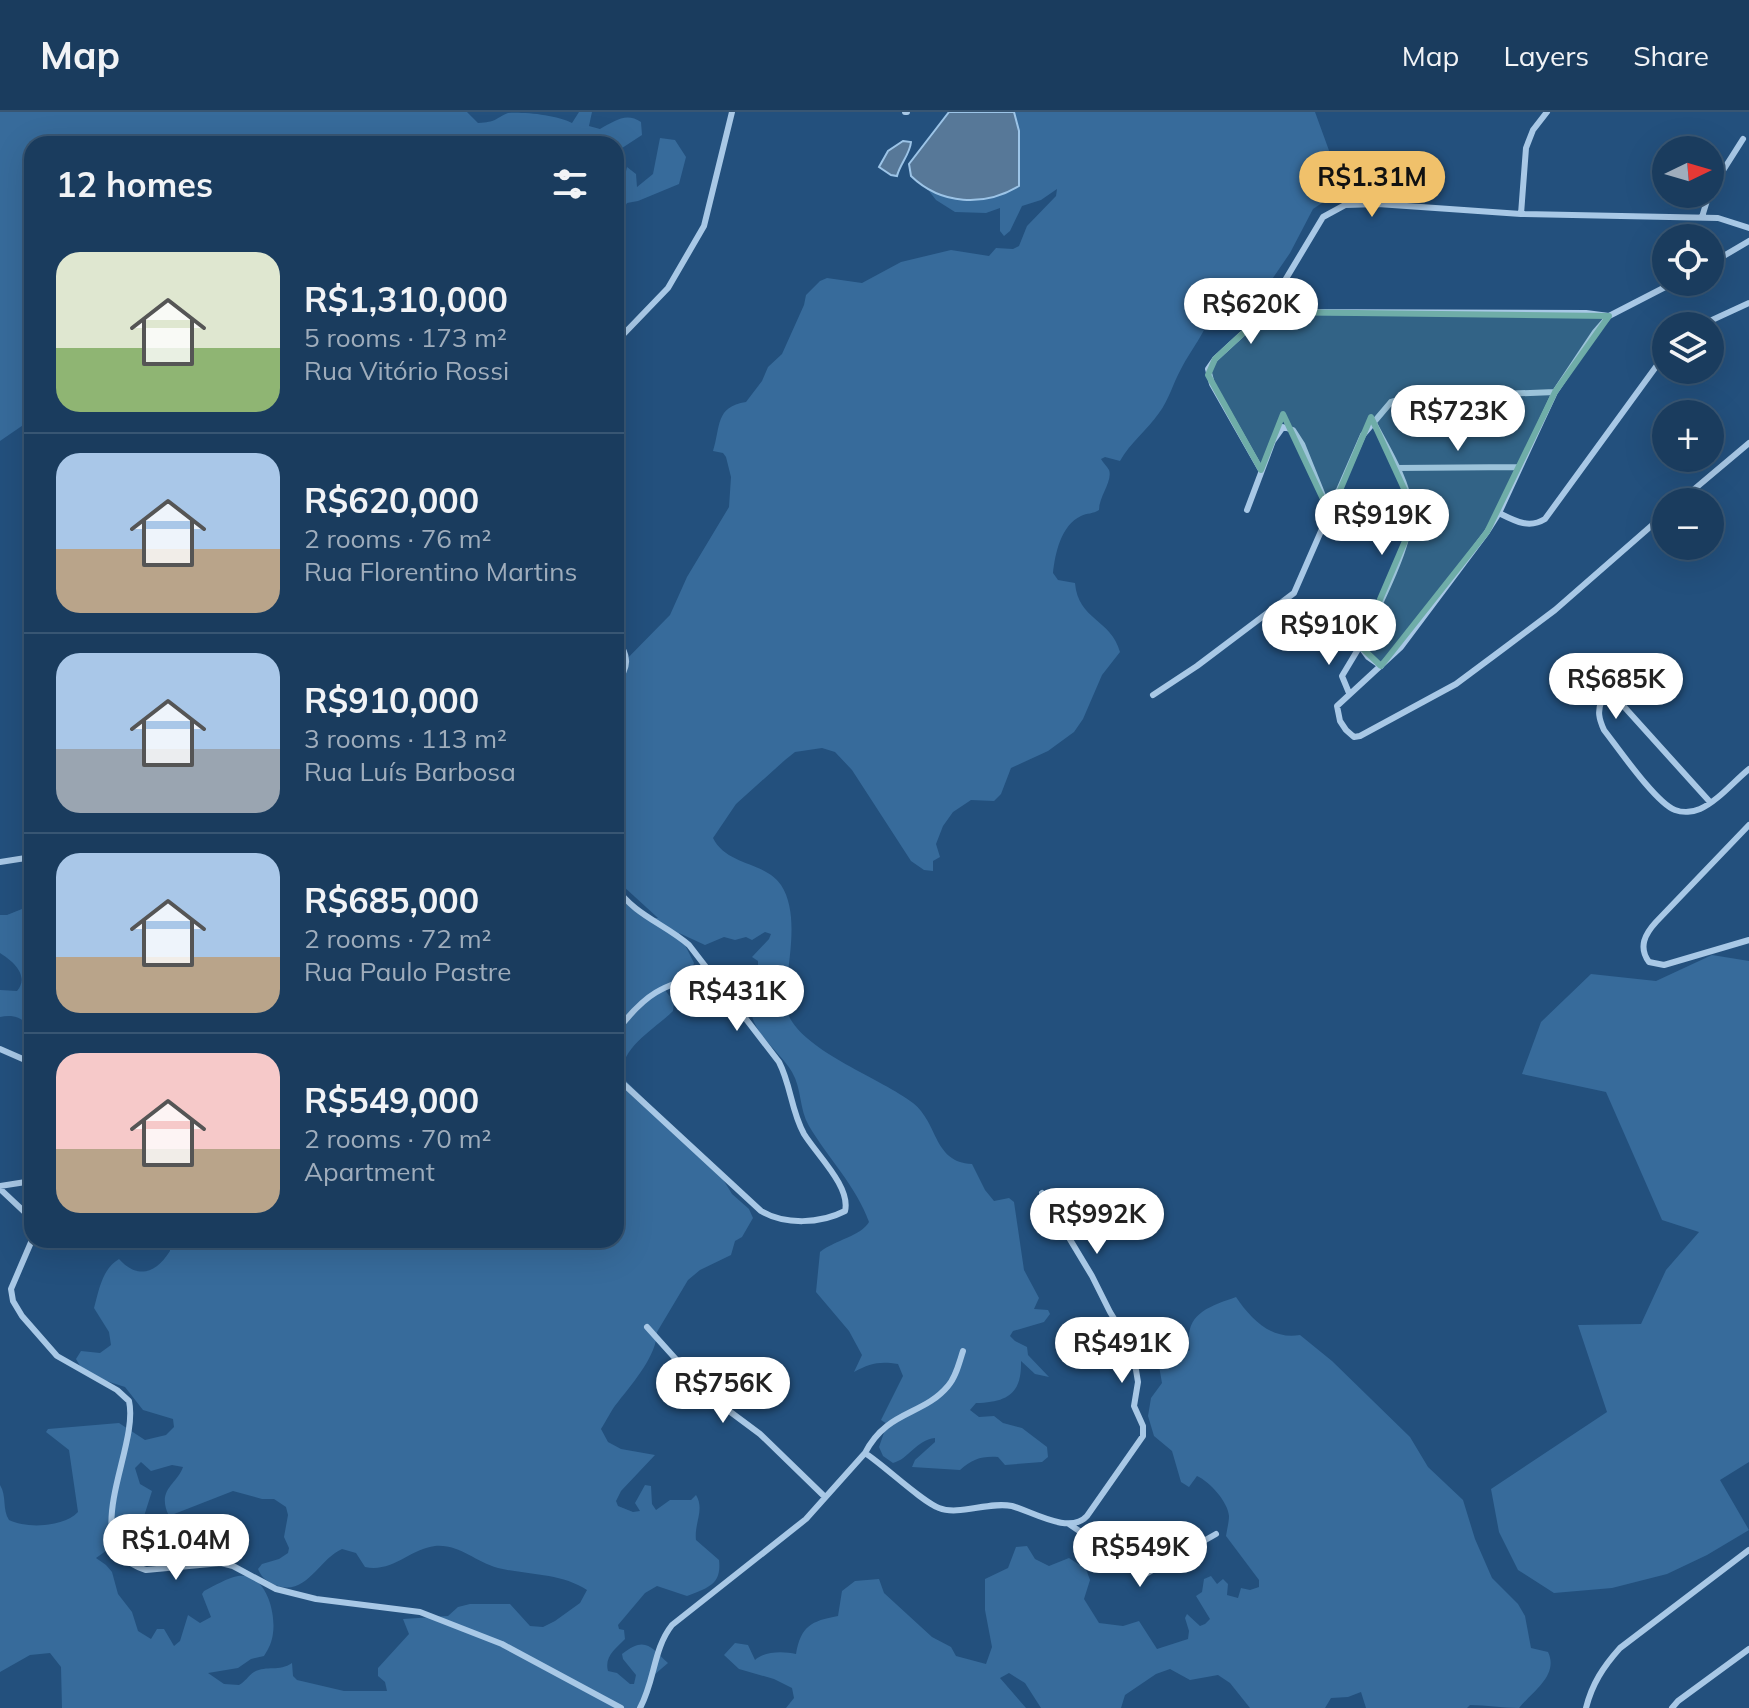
<!DOCTYPE html>
<html lang="en">
<head>
<meta charset="utf-8">
<style>
  :root { --surface:#1a3c5e; --page:#234364; --text:#f1f3f6; --muted:#9fadbc; --line:#385673; --accent:#f0c16b }
  body { margin:0; font-family:Mulish,sans-serif; background:var(--page); color:var(--text); height:100vh; display:flex; flex-direction:column; font-size:30px; white-space:nowrap }
  * { box-sizing:border-box; margin:0 }
  p { font-size:26px; color:var(--muted) }
  .icon { flex:none; width:44px; height:44px; fill:none; stroke:currentColor; stroke-width:2; stroke-linecap:round; stroke-linejoin:round }
  .map { position:relative; flex:1; overflow:hidden }
  .side { position:absolute; left:24px; top:24px; width:600px; height:1112px; display:flex; flex-direction:column; background:var(--surface); border-radius:24px; box-shadow:0 8px 32px #0002,0 0 0 2px var(--line) }
  .side>* { flex:none }
  .needle { width:52px; rotate:85deg }
  .fabs { position:absolute; left:1652px; top:24px; display:grid; gap:16px }
  .fabs a { display:grid; place-items:center; width:72px; height:72px; border-radius:50%; background:var(--surface); box-shadow:0 8px 32px #0002,0 0 0 2px var(--line); font-size:40px }
  .price { position:absolute; translate:-50% -68px; padding:0 18px; border-radius:28px; background:#fff; color:#222; font-size:26px; line-height:52px; filter:drop-shadow(0 2px 4px #0008) }
  .price::after { content:''; position:absolute; left:50%; top:48px; width:24px; height:18px; margin-left:-12px; background:inherit; clip-path:polygon(0 0,100% 0,50% 100%) }
  .price.current { background:var(--accent); color:#111 }
  ul { padding:0; list-style:none }
  li { display:flex; align-items:center; gap:24px; height:200px; padding:0 32px }
  li+li { border-top:2px solid var(--line) }
  li span { display:grid; place-items:center; flex:none; width:224px; height:160px; border-radius:24px; color:#555 }
  li>.icon { margin-inline-start:auto }
  span .icon { width:96px; height:96px; fill:#fffc; stroke-width:1 }
  li b { font-size:34px }
  h2 { display:flex; justify-content:space-between; align-items:center; height:96px; padding:0 32px; font-size:34px }
  header { display:flex; align-items:center; gap:48px; box-sizing:border-box; height:112px; padding:0 40px; background:var(--surface); border-bottom:2px solid var(--line) }
  header strong { font-size:38px }
  nav { display:flex; gap:44px; margin-inline-start:auto; font-size:28px }
  .map>svg:first-child { display:block }
  .green { fill:#376b9b; fill-rule:evenodd }
  .water { fill:#577898; stroke:#9cc4e7; stroke-width:2 }
  .lines { fill:none; stroke-linecap:round; stroke-linejoin:round }
  .minor { stroke:#a8c8e6; stroke-width:6 }
  .marked { fill:#6fada8; fill-opacity:0.2; stroke:#6fada8; stroke-width:6; stroke-linejoin:round }
</style>
</head>
<body>
<header>
<strong>Map</strong>
<nav><a>Map</a><a>Layers</a><a>Share</a></nav>
</header>
<div class="map">
<svg width="1749" height="1596" viewBox="0 0 1749 1596">
  <rect width="100%" height="100%" fill="#23507d"/>
  <path class="green" d="M0,0H467L478,11C497,10 494,7 508,1C525,0 557,3 572,11L579,0H592L589,14L600,17C615,9 626,0 641,10L642,23L616,40V32H32V307L0,329Z
    M1001,0H1315L1343,77L1313,97L1290,141L1260,185L1203,168C1224,203 1197,226 1181,257C1173,271 1169,288 1159,301C1147,318 1130,331 1120,349L1105,345L1101,347C1103,351 1107,354 1109,358C1113,369 1099,384 1099,398C1093,402 1087,401 1081,404C1061,413 1055,442 1053,461L1058,468L1075,471C1078,508 1111,507 1120,540L1102,563L1083,607L1074,620L1048,639L1011,656L1001,682L994,689L971,688L953,700L943,714L936,732L940,745L933,749V759L924,758L911,749L852,658L835,640L822,636L795,640L785,648L736,692L713,726C727,754 764,749 781,773C798,799 790,840 787,869C786,878 784,890 787,899C799,938 881,966 913,991C939,1012 933,1050 972,1052L985,1078L994,1089L1009,1086L1014,1090L1024,1158L1039,1186L1034,1197L1048,1198L1050,1202L1044,1210L1013,1219L1010,1224L1015,1229L1027,1235L1028,1243L1049,1265L1035,1262L1021,1249C1022,1283 1006,1290 976,1291L970,1298L979,1305L994,1304L1003,1311L1022,1316L1047,1335L1048,1345L1042,1350L1005,1353L998,1345C981,1344 973,1347 960,1358L912,1355L915,1348L935,1330V1326C916,1328 909,1347 893,1351L883,1344L879,1335L887,1312L881,1308L903,1264L898,1252C880,1249 870,1251 854,1260L862,1243L849,1219L816,1180L820,1140C835,1128 861,1124 869,1110C856,1074 828,1046 809,1014C799,997 802,977 792,960C780,939 748,919 751,892L778,871L758,859V849L752,845L769,827L771,822L765,820L752,828L746,825L735,828L724,825L705,833L679,821L694,851L690,863L665,878L674,890L673,899C655,917 619,936 622,965L721,1064L732,1082L749,1097L753,1106L742,1125L735,1129L731,1143L700,1158L688,1168L657,1220C657,1243 633,1271 618,1290C611,1298 607,1308 601,1317L608,1330L621,1337L655,1343L621,1379L616,1389L618,1394L633,1400L640,1399L635,1391L645,1373L651,1374L652,1392L656,1398L670,1388H691L696,1383C705,1398 694,1411 696,1428L719,1448C722,1473 707,1476 687,1484L657,1474L645,1481L618,1513L619,1517L624,1518L625,1527C616,1536 604,1545 608,1559L617,1561L630,1572H634L636,1563L623,1547L622,1542C646,1523 651,1536 668,1551L654,1563L637,1596H62L61,1555L50,1541L30,1543L0,1560V1373C7,1384 2,1398 9,1408C27,1417 64,1415 78,1400L69,1338L46,1320L48,1317L119,1311L145,1328L166,1323L174,1315L173,1307L143,1298L125,1275L94,1265L80,1254L76,1247L81,1239L100,1241L111,1233L109,1220L94,1196C99,1178 102,1157 119,1147C138,1168 156,1161 170,1139V1132L167,1128H616V785L652,806H658L623,774L618,767L616,753V558L670,503L687,465L729,395L731,365L726,345L723,341L713,339C721,314 715,295 746,290L762,269L768,255L782,242L804,193L806,183L820,169L827,166L862,171L901,150L951,138L989,144L996,136L1013,137L1019,134L1027,114L1056,84L1057,77L1041,88L1022,94L1010,119L1004,124L1000,119V96L986,101L955,100L936,88L929,79ZM141,1350L151,1359L172,1353L183,1355C177,1373 156,1377 169,1404L233,1379L262,1387H274L286,1395L288,1403L284,1425L289,1436L288,1441L279,1447L262,1452L258,1457C261,1464 264,1467 271,1471C305,1489 317,1448 342,1437L356,1441L365,1455C392,1461 410,1437 435,1434C460,1432 475,1450 498,1456C527,1463 561,1461 587,1478L580,1491L555,1509L543,1515L530,1514L510,1492H470L458,1495L448,1504L403,1507L409,1522L378,1556V1564L385,1570L387,1579H344L297,1568L293,1564L292,1551C279,1560 267,1553 254,1560C248,1564 245,1570 239,1573L224,1572L208,1561L238,1556L251,1547L264,1544C269,1536 272,1530 273,1521C276,1501 266,1460 238,1464C227,1466 214,1474 204,1479L202,1482L211,1505L200,1511L188,1503L180,1529L174,1534L164,1517H157L151,1527L138,1519L132,1500L118,1482L112,1460L106,1453L96,1446L117,1431L132,1438L144,1434L140,1417L152,1379L140,1372L135,1356Z
    M660,26L675,28L686,45L679,72L638,89L627,91L616,109V72L624,68L627,55L636,62L637,75L653,62Z
    M32,793V917C23,906 14,902 0,905V878L17,879C30,864 13,849 0,841V803H7Z
    M1712,843L1749,849V1350L1720,1368L1749,1418L1707,1443L1667,1462L1612,1476L1554,1481L1518,1458L1499,1420L1491,1377L1607,1300L1578,1213L1641,1212L1666,1158L1699,1120L1662,1108L1606,980L1522,962L1541,910L1591,862L1656,869Z
    M1236,1185C1251,1207 1271,1228 1300,1223L1332,1249L1410,1325L1428,1355L1463,1388L1475,1427L1492,1466L1518,1492L1525,1504L1531,1536L1548,1540C1559,1563 1533,1579 1519,1596C1501,1596 1487,1593 1470,1593L1467,1596H1366L1361,1580L1348,1585L1331,1586L1325,1596H1250L1230,1571L1218,1563L1190,1568L1170,1557L1156,1562L1125,1583L1121,1596H1041L1025,1571L1009,1561L1000,1566L1026,1596H786L794,1586L792,1576L774,1567L739,1557L724,1543L735,1531L748,1533L755,1548C765,1539 783,1539 796,1542C801,1514 811,1509 838,1504L842,1479L855,1469L879,1467L884,1481L932,1525L951,1535L956,1544L986,1552L992,1535L985,1498V1467L1008,1456L1016,1435L1027,1434L1035,1447L1049,1454L1069,1446L1086,1457L1090,1468L1084,1487L1099,1511L1123,1514L1139,1509L1157,1537L1188,1527L1189,1519L1185,1506L1187,1502L1200,1514L1205,1512L1210,1507L1196,1484L1202,1480L1204,1467L1211,1464L1217,1472L1223,1467L1228,1472L1227,1483L1238,1486L1241,1476L1250,1478L1259,1475V1468L1226,1424C1227,1417 1229,1410 1229,1404C1228,1390 1210,1370 1197,1364L1189,1375L1181,1370L1172,1339L1154,1324L1148,1304L1151,1286L1162,1271L1159,1254L1190,1238C1183,1202 1208,1195 1236,1185Z"/>
  <path class="water" d="M949,0H1014L1019,19V74C984,95 941,93 911,64L909,52Z
    M903,29L911,30C910,42 900,52 897,64L891,63L879,55L888,39Z"/>
  <g class="lines">
    <path class="minor" d="M905,0H907
      M1710,79L1743,27
      M1521,102L1526,36L1533,18L1547,0
      M1702,105L1709,82
      M1710,152L1749,129
      M1266,200L1586,201L1609,204
      M1699,214L1749,191
      M616,230L668,176L704,114L732,0
      M1373,309C1386,335 1406,365 1410,395C1414,430 1375,500 1360,534L1368,545L1381,554
      M1396,356L1520,355
      M1261,358L1212,272L1208,257L1215,247L1266,200L1323,105L1345,93L1378,92L1521,102L1718,106L1749,116
      M1679,390L1749,331
      M1247,398L1273,329L1283,315L1293,318L1302,332L1330,401
      M1499,401C1515,409 1529,417 1545,407L1666,241
      M1666,401L1555,498L1503,537L1456,572L1360,624L1354,625L1346,618L1340,609L1337,594L1401,535L1487,420L1499,401L1555,280L1595,220L1609,204L1675,170
      M616,527C630,544 629,555 616,572
      M1349,581L1342,564L1360,534
      M1153,583L1197,554L1294,481L1363,323L1391,290L1402,287L1448,284L1555,280
      M1710,690L1618,588L1610,586L1602,588C1597,599 1599,607 1604,618C1618,636 1656,691 1675,698C1683,701 1693,700 1700,697C1718,689 1734,669 1749,657
      M1749,713L1656,810C1645,822 1638,835 1649,850L1664,853L1749,828
      M0,750L32,745
      M616,775C634,803 665,812 689,833L779,950C791,973 791,999 804,1022C817,1043 851,1075 845,1099C820,1112 785,1113 761,1099L616,965
      M616,920C647,879 661,875 708,861
      M0,937L32,951
      M0,1074L32,1069
      M0,1077L32,1107
      M32,1128L11,1177L13,1189L22,1204L57,1244L117,1278L129,1289C140,1337 73,1437 146,1458L221,1451L233,1454L276,1477L316,1487L420,1500L502,1532L621,1596
      M647,1215L709,1284L760,1322L825,1385
      M865,1341C887,1298 923,1304 948,1274C956,1265 959,1251 963,1239
      M1069,1412L1144,1463L1216,1422
      M640,1596C655,1569 653,1537 672,1513L806,1407L865,1341C885,1354 921,1389 939,1396C959,1404 989,1389 1012,1394C1033,1400 1070,1423 1087,1404L1143,1324V1314L1134,1294L1138,1270L1134,1246L1137,1223L1118,1213L1110,1200L1092,1164L1042,1081
      M1586,1596C1592,1572 1603,1555 1620,1536L1749,1438
      M1672,1596L1678,1589L1749,1537"/>
  </g>
  <path class="marked" d="M1266,200L1609,204L1555,280L1487,420L1381,554L1360,534L1408,422L1406,381L1371,305L1330,402L1283,302L1261,358L1208,263L1215,247Z"/>
</svg>
<div class="fabs">
<a><svg class="needle" viewBox="-14 -14 28 28"><path d="M0-13l5 13h-10z" fill="#e53935"/><path d="M0 13l5-13h-10z" fill="#9fadbc"/></svg></a>
<a><svg class="icon" aria-label="locate" viewBox="0 0 24 24"><circle cx="12" cy="12" r="6"/><path d="M12 2v4M12 18v4M2 12h4M18 12h4"/></svg></a>
<a><svg class="icon" aria-label="layers" viewBox="0 0 24 24"><path d="M12 4l9 5-9 5-9-5zM3 14l9 5 9-5"/></svg></a>
<a>+</a>
<a>−</a>
</div>
<b class="price current" style="left:1372px;top:107px">R$1.31M</b>
<b class="price" style="left:1251px;top:234px">R$620K</b>
<b class="price" style="left:1458px;top:341px">R$723K</b>
<b class="price" style="left:1382px;top:445px">R$919K</b>
<b class="price" style="left:1329px;top:555px">R$910K</b>
<b class="price" style="left:1616px;top:609px">R$685K</b>
<b class="price" style="left:737px;top:921px">R$431K</b>
<b class="price" style="left:1097px;top:1144px">R$992K</b>
<b class="price" style="left:1122px;top:1273px">R$491K</b>
<b class="price" style="left:723px;top:1313px">R$756K</b>
<b class="price" style="left:176px;top:1470px">R$1.04M</b>
<b class="price" style="left:1140px;top:1477px">R$549K</b>
<section class="side">
<h2>12 homes<svg class="icon" aria-label="filters" viewBox="0 0 24 24"><path d="M4 7h16M4 17h16"/><circle cx="9" cy="7" r="2"/><circle cx="15" cy="17" r="2"/></svg></h2>
<ul>
<li><span style="background:linear-gradient(#dfe7d0 60%,#8fb573 0)"><svg class="icon" aria-label="home" viewBox="0 0 24 24"><path d="M3 11l9-7 9 7M6 9v11h12V9"/></svg></span><div><b>R$1,310,000</b><p>5 rooms · 173 m²</p><p>Rua Vitório Rossi</p></div></li>
<li><span style="background:linear-gradient(#a9c7e8 60%,#b9a48a 0)"><svg class="icon" aria-label="home" viewBox="0 0 24 24"><path d="M3 11l9-7 9 7M6 9v11h12V9"/></svg></span><div><b>R$620,000</b><p>2 rooms · 76 m²</p><p>Rua Florentino Martins</p></div></li>
<li><span style="background:linear-gradient(#a9c7e8 60%,#9aa5b1 0)"><svg class="icon" aria-label="home" viewBox="0 0 24 24"><path d="M3 11l9-7 9 7M6 9v11h12V9"/></svg></span><div><b>R$910,000</b><p>3 rooms · 113 m²</p><p>Rua Luís Barbosa</p></div></li>
<li><span style="background:linear-gradient(#a9c7e8 65%,#b9a48a 0)"><svg class="icon" aria-label="home" viewBox="0 0 24 24"><path d="M3 11l9-7 9 7M6 9v11h12V9"/></svg></span><div><b>R$685,000</b><p>2 rooms · 72 m²</p><p>Rua Paulo Pastre</p></div></li>
<li><span style="background:linear-gradient(#f6c9c9 60%,#b9a48a 0)"><svg class="icon" aria-label="home" viewBox="0 0 24 24"><path d="M3 11l9-7 9 7M6 9v11h12V9"/></svg></span><div><b>R$549,000</b><p>2 rooms · 70 m²</p><p>Apartment</p></div></li>
</ul>
</section>
</div>
</body>
</html>
